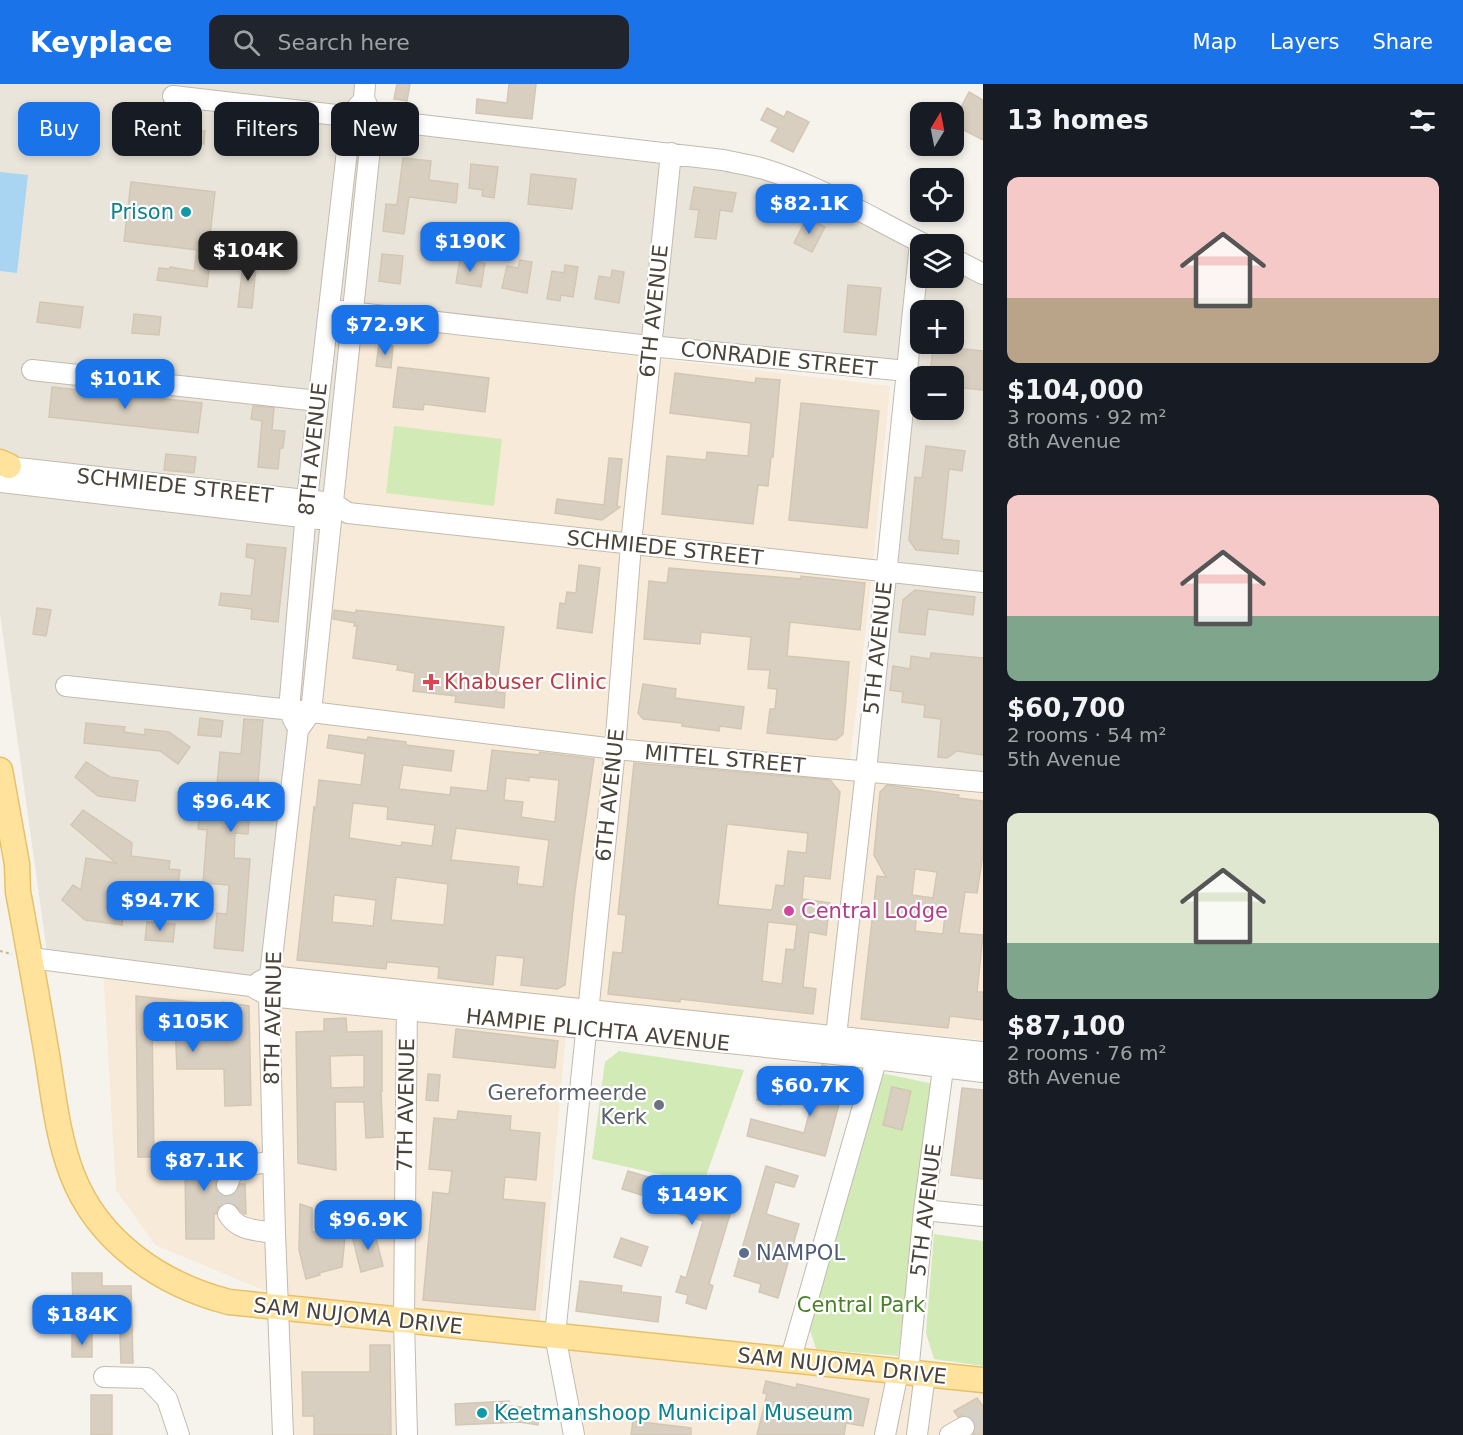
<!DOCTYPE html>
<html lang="en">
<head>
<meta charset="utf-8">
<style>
  :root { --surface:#171b24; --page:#20242c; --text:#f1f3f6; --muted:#9ea1a6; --accent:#1a73e8 }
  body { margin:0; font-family:"DejaVu Sans",sans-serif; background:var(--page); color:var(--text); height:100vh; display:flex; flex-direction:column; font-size:22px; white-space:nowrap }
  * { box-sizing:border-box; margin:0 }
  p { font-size:20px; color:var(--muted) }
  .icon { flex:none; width:33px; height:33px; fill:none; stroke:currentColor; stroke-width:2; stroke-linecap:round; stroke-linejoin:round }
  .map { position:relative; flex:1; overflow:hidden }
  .drawer { display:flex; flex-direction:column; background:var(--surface); width:480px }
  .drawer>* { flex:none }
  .hud { position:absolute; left:18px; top:18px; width:570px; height:54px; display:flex; gap:12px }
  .needle { width:39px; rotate:10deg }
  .tools { position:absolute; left:910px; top:18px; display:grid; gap:12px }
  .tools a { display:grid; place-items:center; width:54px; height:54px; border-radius:12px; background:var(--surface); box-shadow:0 3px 9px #0003; font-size:30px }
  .price { position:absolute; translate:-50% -51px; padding:0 14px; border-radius:12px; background:var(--accent); color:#fff; font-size:20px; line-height:39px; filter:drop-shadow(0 2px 3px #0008) }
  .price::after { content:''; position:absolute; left:50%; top:36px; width:18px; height:14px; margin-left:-9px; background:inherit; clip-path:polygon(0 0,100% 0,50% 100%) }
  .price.selected { background:#222; color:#fff }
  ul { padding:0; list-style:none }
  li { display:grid; align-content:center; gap:12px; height:318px; padding:0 24px }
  li span { display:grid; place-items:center; height:186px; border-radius:12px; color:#555 }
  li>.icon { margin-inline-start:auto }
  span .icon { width:108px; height:108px; fill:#fffc; stroke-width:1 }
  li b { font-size:26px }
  h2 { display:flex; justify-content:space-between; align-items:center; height:72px; padding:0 24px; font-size:26px }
  .tag { padding:0 21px; border-radius:12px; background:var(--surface); box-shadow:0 3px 9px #0003; font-size:21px; line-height:54px }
  .tag.selected { background:var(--accent); color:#fff }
  header { display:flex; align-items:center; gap:36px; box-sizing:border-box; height:84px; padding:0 30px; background:var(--accent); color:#fff }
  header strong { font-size:28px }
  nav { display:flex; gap:33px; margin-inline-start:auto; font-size:21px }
  .search { width:420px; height:54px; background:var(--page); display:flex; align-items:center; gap:15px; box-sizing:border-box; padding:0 21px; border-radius:12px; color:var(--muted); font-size:22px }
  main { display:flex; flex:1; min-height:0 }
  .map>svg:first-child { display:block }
  .residential { fill:#eae5da; fill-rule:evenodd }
  .commercial { fill:#f7ead8 }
  .green { fill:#d2eab5 }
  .water { fill:#a9d4f2 }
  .building { fill:#d8cfc1; stroke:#d3c7b4; stroke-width:1.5; fill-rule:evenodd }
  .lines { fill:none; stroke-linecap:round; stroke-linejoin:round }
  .minor-tunnel { stroke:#d4d0c8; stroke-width:20; stroke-dasharray:20 10; stroke-linecap:butt }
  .minor-casing { stroke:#c2bbae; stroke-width:22 }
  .major-casing { stroke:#e6c16a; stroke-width:27 }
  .path { stroke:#c4b79f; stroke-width:2; stroke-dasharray:3 3; stroke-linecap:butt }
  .minor { stroke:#fff; stroke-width:20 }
  .major { stroke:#ffe39c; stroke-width:24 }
  .culture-dot { fill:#0f9aa8; stroke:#fff; stroke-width:2 }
  .health-dot { fill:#e0444e; stroke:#fff; stroke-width:2 }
  .hotel-dot { fill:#d1479c; stroke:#fff; stroke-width:2 }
  .worship-dot { fill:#6b7280; stroke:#fff; stroke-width:2 }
  .service-dot { fill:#5c6f8a; stroke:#fff; stroke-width:2 }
  .labels { text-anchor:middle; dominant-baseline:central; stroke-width:4.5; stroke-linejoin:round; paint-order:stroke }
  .culture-label { font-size:21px; fill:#0d838f; stroke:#fff; text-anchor:end }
  .street-label { font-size:21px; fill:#4b4439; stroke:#fff }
  .health-label { font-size:21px; fill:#be3a42; stroke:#fff; text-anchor:start }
  .hotel-label { font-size:21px; fill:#b23c85; stroke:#fff; text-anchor:start }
  .worship-label { font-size:21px; fill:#5b616d; stroke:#fff; text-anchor:end }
  .service-label { font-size:21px; fill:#4e5e75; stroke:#fff; text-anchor:start }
  .park-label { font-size:21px; fill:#4a7f2a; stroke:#fff }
</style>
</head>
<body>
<header>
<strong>Keyplace</strong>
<div class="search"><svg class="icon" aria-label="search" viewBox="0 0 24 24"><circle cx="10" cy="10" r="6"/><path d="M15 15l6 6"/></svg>Search here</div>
<nav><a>Map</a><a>Layers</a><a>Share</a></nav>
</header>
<main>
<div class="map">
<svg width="983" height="1351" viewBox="0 0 983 1351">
  <rect width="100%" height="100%" fill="#f6f3ec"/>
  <path class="residential" d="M0,0H365L374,35L723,76L924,160L921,194H954V175L983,190V698L866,687L907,288L353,228L270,892L251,902L48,876L0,530ZM921,226H954V260H921ZM921,292H954V326H921Z"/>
  <path class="commercial" d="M352,239L890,302L871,501L848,694L983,708V956L569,916L540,1239L393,1226L397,1351H283L278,1212L155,1161L116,1106L103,883L269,911L333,419Z
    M555,1251L983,1296V1351H574Z"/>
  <path class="green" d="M394,342L502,355L494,422L386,409Z
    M619,967L744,986L703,1100L592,1075L605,978Z
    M881,989L934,1000L898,1272L816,1265L809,1243Z
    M934,1150L983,1157V1282L934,1275L926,1249Z"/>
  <path class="water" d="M0,88L28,91L17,189L0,187Z"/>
  <path class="building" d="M397,0H410L407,17L394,15Z
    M509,0H536L532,35L476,29L477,15L507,19Z
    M969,8L983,16V56L954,41V37Z
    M767,24L784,33L787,27L809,38L793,68L771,57L778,44L761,36Z
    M133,42L159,45L158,59L131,55Z
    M179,43L205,47L204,60L178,57Z
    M233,44L248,45L247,58L233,57Z
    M403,74L431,77L429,96L458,100L456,119L409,113L404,150L383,147L386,120L397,121Z
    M471,80L498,83L494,114L482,112L483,106L469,104Z
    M531,90L576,95L572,125L528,120Z
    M131,98L215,108L209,160H212L211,170L207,203L157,196L159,184L170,185V183L194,187L197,166L124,157Z
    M694,103L736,109L732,128L720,126L716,155L695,153L699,126L690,125Z
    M807,133L825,143L812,168L794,159Z
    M382,170L403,172L400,200L379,197Z
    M244,172L257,173L252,224L238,223Z
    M460,175L485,179L481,203L456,199Z
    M520,176L532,178L527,209L502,204L507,182L518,184Z
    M565,181L578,183L573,213L561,211L560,217L547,215L552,187L564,189Z
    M612,186L624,188L619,219L595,215L599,192L611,194Z
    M848,201L881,204L876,251L844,248Z
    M40,218L83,223L80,244L37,238Z
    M134,230L161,233L159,251L132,249Z
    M379,260L393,262L391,284L376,282Z
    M933,262L983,267V306L954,303V292H930Z
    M398,283L489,294L485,328L424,320L423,326L393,323Z
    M675,289L755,299L756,294L780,296L773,373H771L768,402L758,401L753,440L662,430L667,372L706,376L707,368L748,372L751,339L670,329Z
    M52,303L202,319L198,349L49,333Z
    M801,319L879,327L867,444L789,436Z
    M253,322L274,324L272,346L285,347L283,364H280L278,385L258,383L262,337L251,335Z
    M926,362L965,367L962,387L949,385L942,455L959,457L958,470L916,466L909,456L915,393L922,394Z
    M166,370L196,373L194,389L164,386Z
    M609,374L622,375L617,422L620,423L602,436L555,429L557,415L604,421Z
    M247,460L286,464L278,538L251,535L252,525L219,521L221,509L251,512L255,475L246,473Z
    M579,481L600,484L592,549L557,544L560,519L565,520L567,508L576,509Z
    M669,484L801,495V492L865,499L860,546L790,538L787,572L849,578L843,650L836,656L767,649L770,625H775L777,605L768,604L770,586L748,585L751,553L701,548L700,560L644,555L649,497L667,499Z
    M915,506L975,513L973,531L928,525L925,551L899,548L903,516Z
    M37,524L51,526L46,552L33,550Z
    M334,526L356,529V526L504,543L496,608L505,609L504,624L455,618L456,612L413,607L415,589L397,586L398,581L353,574L357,542H354L355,539L333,535Z
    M931,569L983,574V671L957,667L947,674L938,673L941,635L924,633L925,621L902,618L903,608L890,606L893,582L910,585L911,572L930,575Z
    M643,600L676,605L675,614L744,623L741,645L720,642L719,647L682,642V639L643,635L638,629Z
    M200,634L223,637L221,653L198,651Z
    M244,635L263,636L258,699H252L248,750L235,749L234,774L250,775L243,867L214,864L217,829L227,830L229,801L203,799L207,746L198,745L201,711L216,712L220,668L241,670Z
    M86,639L125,643L124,648L145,651V645L169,648L190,663L178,680L160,667L84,659Z
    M329,651L367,656L368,653L406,658V661L454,667L451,687L403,681L399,705L450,711L451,703L487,707L492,666L539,671L540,668L594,675L575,807L565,901L557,905L521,901L524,874L496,871L493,901L438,894L439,883L387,878L386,885L297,876L314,723L316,724L319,696L361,701L365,670L327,664ZM529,693L559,696L555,738L521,733L523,718L504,716L506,694L529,697ZM353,719L388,723L387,735L435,741L432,762L402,758L401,762L349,754ZM456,744L549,756L543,803L517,800L519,783L451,776ZM396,793L448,800L444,841L391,836ZM334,811L376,816L373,842L332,838Z
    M86,678L110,693L138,697L135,717L98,712L75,693Z
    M634,679L830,696L840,708L830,795L804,792L802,815L830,819L826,851L809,848L803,903L816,905L813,930L680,915V918L608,910L613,868L622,869L626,831L618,830ZM727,740L808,749L806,769L788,767L784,802L776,801L772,826L718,821ZM768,838L797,841L794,866L786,865L782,900L762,897Z
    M887,701L959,711L958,714L983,717V770L977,809L965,808L959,849L983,851L977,908H983V936L950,932L948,944L861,935L877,792L886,793L874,771L880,708ZM915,785L937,788L933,814L912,811ZM917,826L945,830L943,850L915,847Z
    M83,726L132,759L131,772L170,777L169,785L180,786L176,817L165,815V808L126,803L122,841L85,836L62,816L73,801L81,806L86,774L116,779L71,741Z
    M147,838L175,840L173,858L145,856Z
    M136,912L200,919V926L222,928V918L249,922L251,1021L225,1022L224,985H177L175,938L152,936L154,1073H138Z
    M346,934L347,948L382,947V1007H381L383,1053L366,1054L364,1018H335L336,1086L298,1079L296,948L324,947V935ZM364,971V1003L331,1004L330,972Z
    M456,945L558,957L555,984L453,973Z
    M822,981L848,987L825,1072L747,1052L751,1035L804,1049Z
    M764,987L786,992L780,1021L757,1016Z
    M428,990L440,991L438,1017L426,1016Z
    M892,1003L911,1007L902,1046L883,1041Z
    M962,1004L983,1006V1095L951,1091Z
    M458,1027L511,1032L510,1046L540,1049L536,1096L505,1093L503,1115L545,1119L535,1226L423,1216L433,1108L449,1110L452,1087L429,1085L434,1034L457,1036Z
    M170,1070H228V1076L222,1082L215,1103L218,1109L228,1113L235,1110L240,1100H245L246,1130H244L232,1119L221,1120L217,1125L216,1130H214V1155H186L185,1088H170Z
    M766,1082L798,1092L794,1103L775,1098L766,1130L799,1140L778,1214L759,1208L761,1200L734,1192Z
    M628,1087L710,1111L715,1097L738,1104L709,1200L713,1202L706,1225L686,1219L688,1211L676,1208L681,1192L686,1194L703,1137L643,1119L645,1112L622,1105Z
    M300,1120L312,1124V1148L339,1142L342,1154L345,1153L342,1183L319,1189L320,1191L306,1195L299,1166Z
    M374,1146L383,1182L361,1188L352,1152Z
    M621,1154L648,1163L641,1182L614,1173Z
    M72,1189H102V1202H131L133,1279H121L119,1221H73Z
    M580,1197L622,1202L621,1208L661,1213L658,1238L576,1227Z
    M72,1250H92V1273H72Z
    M370,1261H390L391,1351H314V1332H303L302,1288H370Z
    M766,1297L796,1304L797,1300L869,1315L863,1342L846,1339L844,1351H757L767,1310L763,1309Z
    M91,1311H112V1351H91Z
    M977,1314L983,1322V1351H973L976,1344L974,1337L965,1331L958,1333L954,1327Z
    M509,1317V1322L540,1325L538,1341L519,1338L456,1341L455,1320Z
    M633,1337L691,1344V1351H631Z"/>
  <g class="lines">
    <path class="minor-tunnel" d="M227,1101L228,1130
      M964,1343L983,1331"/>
    <g class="minor-casing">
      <path id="minor" d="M173,12L723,76C736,79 750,81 764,85C821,102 871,134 924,160
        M954,175L983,190
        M340,227L650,262L907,287
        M32,286L318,317
        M0,382L333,419L348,429L983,498
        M0,398L319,435
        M66,602L311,628L615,665L983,698
        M295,639L289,626L307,416L351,32L359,21
        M31,874L251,902L269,912L834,970L983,988
        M259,898L270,892L983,968
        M407,913L404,1237L407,1351
        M834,970L866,687L920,159
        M227,1101L233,1087L239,1083L273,1077
        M924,1126L983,1132
        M228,1130C238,1147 256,1146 275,1149
        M790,1277L880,963
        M908,1289L924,1126L945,970
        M104,1293L147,1294L167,1315L179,1351
        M283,1351L275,1149L269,912L270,892L298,646L311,628L373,35L364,14L365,0
        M574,1351L555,1251L615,665L631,460L671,69
        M885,1351L898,1288
        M917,1351L925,1290
        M950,1351L964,1343"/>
    </g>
    <g class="major-casing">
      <path id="major" d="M0,378L9,382
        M0,686L17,780L18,808C28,860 37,913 46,965C53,1007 57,1051 72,1090C98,1158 162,1201 229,1218L983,1296"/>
    </g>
    <path class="path" d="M0,867L12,870"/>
    <use href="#minor" class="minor"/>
    <use href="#major" class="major"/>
  </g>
  <g class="culture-dot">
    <circle cx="186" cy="128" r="6"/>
    <circle cx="482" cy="1329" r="6"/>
  </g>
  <path class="health-dot" d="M428 589h6v6h6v6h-6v6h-6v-6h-6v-6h6z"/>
  <circle class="hotel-dot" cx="789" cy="827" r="6"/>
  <circle class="worship-dot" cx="659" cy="1021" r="6"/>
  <circle class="service-dot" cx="744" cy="1169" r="6"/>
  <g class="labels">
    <g class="culture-label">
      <text x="174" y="128">Prison</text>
      <text x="494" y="1329" text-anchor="start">Keetmanshoop Municipal Museum</text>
    </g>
    <g class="street-label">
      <text transform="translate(654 227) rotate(-84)">6TH AVENUE</text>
      <text transform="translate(779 275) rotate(6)">CONRADIE STREET</text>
      <text transform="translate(313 365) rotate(-84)">8TH AVENUE</text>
      <text transform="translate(175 402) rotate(6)">SCHMIEDE STREET</text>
      <text transform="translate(665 464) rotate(6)">SCHMIEDE STREET</text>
      <text transform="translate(878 564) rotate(-84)">5TH AVENUE</text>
      <text transform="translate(725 675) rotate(5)">MITTEL STREET</text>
      <text transform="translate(610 711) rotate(-84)">6TH AVENUE</text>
      <text transform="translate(273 934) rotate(-89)">8TH AVENUE</text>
      <text transform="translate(598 946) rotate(6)">HAMPIE PLICHTA AVENUE</text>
      <text transform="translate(406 1021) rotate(-89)">7TH AVENUE</text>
      <text transform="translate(926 1126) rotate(-83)">5TH AVENUE</text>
      <text transform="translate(358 1232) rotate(6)">SAM NUJOMA DRIVE</text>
      <text transform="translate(842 1282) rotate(6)">SAM NUJOMA DRIVE</text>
    </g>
    <g class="health-label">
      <text x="444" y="598">Khabuser Clinic</text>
    </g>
    <g class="hotel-label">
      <text x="801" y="827">Central Lodge</text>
    </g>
    <g class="worship-label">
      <text x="647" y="1009">Gereformeerde<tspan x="647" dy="24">Kerk</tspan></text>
    </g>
    <g class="service-label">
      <text x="756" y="1169">NAMPOL</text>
    </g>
    <g class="park-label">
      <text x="861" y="1221">Central Park</text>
    </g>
  </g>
</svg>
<div class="tools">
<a><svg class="needle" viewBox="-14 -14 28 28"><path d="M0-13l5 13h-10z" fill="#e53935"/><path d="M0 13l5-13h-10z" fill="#9ea1a6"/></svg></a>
<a><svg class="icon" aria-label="locate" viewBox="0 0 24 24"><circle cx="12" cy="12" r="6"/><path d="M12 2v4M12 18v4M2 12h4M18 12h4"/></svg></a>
<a><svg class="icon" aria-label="layers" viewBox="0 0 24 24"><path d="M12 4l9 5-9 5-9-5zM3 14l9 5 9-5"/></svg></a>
<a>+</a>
<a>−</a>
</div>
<b class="price" style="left:809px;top:151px">$82.1K</b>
<b class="price" style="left:470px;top:189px">$190K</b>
<b class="price selected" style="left:248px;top:198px">$104K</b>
<b class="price" style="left:385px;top:272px">$72.9K</b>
<b class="price" style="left:125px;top:326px">$101K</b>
<b class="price" style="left:231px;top:749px">$96.4K</b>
<b class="price" style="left:160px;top:848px">$94.7K</b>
<b class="price" style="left:193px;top:969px">$105K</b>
<b class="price" style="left:810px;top:1033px">$60.7K</b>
<b class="price" style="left:204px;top:1108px">$87.1K</b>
<b class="price" style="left:692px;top:1142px">$149K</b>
<b class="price" style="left:368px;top:1167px">$96.9K</b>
<b class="price" style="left:82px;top:1262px">$184K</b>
<div class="hud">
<a class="tag selected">Buy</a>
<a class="tag">Rent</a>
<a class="tag">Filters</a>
<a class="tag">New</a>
</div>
</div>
<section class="drawer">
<h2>13 homes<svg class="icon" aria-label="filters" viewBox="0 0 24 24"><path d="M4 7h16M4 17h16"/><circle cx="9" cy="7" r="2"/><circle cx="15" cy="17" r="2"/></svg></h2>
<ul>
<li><span style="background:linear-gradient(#f6c9c9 65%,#b9a48a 0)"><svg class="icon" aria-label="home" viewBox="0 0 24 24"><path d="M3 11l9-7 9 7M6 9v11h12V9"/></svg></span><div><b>$104,000</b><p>3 rooms · 92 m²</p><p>8th Avenue</p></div></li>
<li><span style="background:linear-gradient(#f6c9c9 65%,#7fa58c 0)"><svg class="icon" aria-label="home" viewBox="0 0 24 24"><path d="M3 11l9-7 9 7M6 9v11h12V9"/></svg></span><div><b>$60,700</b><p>2 rooms · 54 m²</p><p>5th Avenue</p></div></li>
<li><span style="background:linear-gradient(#dfe7d0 70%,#7fa58c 0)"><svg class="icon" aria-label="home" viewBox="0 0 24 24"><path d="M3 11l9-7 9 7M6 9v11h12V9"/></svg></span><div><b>$87,100</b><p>2 rooms · 76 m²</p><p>8th Avenue</p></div></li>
</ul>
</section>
</main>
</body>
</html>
